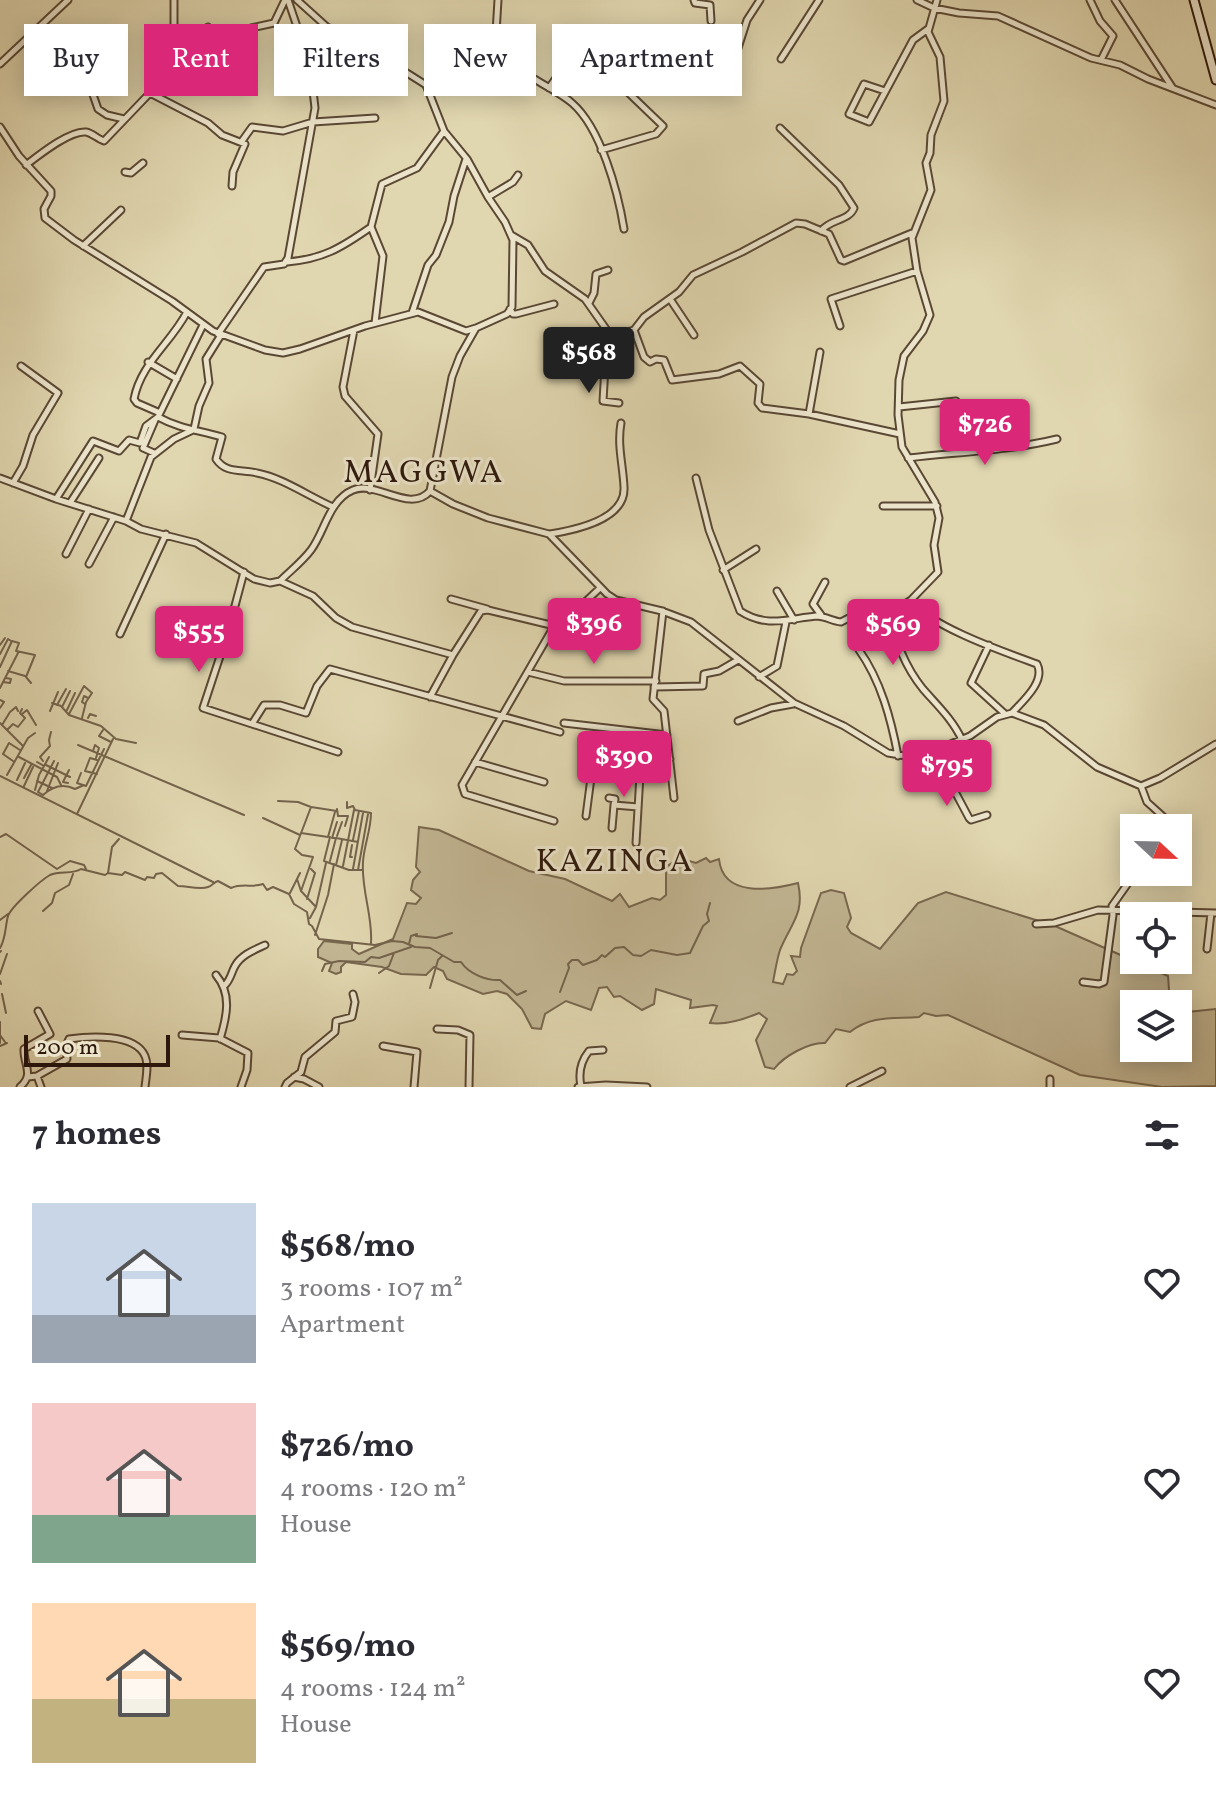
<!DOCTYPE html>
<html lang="en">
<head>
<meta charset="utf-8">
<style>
  :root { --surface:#fff; --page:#f2f2f3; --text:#2b2b33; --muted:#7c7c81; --accent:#db2777 }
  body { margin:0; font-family:Vollkorn,serif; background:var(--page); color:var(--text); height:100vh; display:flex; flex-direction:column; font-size:30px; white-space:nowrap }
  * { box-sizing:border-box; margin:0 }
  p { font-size:26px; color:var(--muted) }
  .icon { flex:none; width:44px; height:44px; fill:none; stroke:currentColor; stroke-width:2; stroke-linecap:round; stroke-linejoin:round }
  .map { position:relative; height:1087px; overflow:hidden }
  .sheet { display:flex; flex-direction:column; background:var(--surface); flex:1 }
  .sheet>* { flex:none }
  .hud { position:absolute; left:24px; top:24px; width:800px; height:72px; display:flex; gap:16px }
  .needle { width:52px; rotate:112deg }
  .tools { position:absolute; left:1120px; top:814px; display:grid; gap:16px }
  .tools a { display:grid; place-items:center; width:72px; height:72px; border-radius:0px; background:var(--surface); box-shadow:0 4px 20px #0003; font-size:40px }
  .scale { position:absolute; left:24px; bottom:20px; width:146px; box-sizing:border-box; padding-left:8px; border:4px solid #2d180b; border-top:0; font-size:22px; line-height:28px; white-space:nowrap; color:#2d180b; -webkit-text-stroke:6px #ebe4cb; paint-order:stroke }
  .price { position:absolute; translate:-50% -68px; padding:0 18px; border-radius:8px; background:var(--accent); color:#fff; font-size:26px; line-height:52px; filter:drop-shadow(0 2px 4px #0008) }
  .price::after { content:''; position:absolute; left:50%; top:48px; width:24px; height:18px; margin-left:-12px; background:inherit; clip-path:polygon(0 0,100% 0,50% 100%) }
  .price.current { background:#222; color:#fff }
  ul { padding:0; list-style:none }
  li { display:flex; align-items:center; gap:24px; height:200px; padding:0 32px }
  li span { display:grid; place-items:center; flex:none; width:224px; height:160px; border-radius:0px; color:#555 }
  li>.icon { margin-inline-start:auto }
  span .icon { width:96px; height:96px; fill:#fffc; stroke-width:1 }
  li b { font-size:34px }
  h2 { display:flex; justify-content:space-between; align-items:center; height:96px; padding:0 32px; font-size:34px }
  .chip { padding:0 28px; border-radius:0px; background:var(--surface); box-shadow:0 4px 20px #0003; font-size:28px; line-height:72px }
  .chip.current { background:var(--accent); color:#fff }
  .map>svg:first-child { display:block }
  .green { fill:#c2b693; stroke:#78674f; stroke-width:2 }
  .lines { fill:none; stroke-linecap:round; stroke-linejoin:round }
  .stream { stroke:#74634c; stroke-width:2 }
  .street-casing { stroke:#5a4834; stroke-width:9 }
  .secondary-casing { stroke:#2d180b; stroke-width:11 }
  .street { stroke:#ebe4cb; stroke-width:5 }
  .secondary { stroke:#ebe4cb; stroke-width:7 }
  .labels { text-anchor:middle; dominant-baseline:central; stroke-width:6; stroke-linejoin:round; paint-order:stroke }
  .quarter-label { font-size:32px; letter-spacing:2px; fill:#2d180b; stroke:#ebe4cb }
</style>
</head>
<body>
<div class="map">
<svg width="1216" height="1087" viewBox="0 0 1216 1087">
  <rect width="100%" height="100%" fill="#e0d6af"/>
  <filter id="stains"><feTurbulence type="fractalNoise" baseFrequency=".0025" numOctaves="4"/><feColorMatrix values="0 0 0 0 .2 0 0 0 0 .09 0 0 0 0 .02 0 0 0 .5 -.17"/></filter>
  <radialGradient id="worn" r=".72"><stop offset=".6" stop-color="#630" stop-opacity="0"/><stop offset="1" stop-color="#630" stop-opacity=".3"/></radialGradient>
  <path class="green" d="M419,827L439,830L529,871L565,879L612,901L620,894L629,907L652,898L660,900L666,895V867L679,858L696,863L706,858L710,862L719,859C723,898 771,890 798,883C805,914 791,923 780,950C777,959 775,972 773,982L783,984L787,974L793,975L797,971L791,956L800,957L801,948L821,893L831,890L844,893L851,918L847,927L851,933L880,949L918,903L946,892L1055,926L1168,976L1170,1004H1134V1048H1178V1013L1216,1009V1086L1162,1087L1080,1075L948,1015L936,1016L924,1013L919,1017C893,1019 872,1015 850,1032L836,1029L825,1043C809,1042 784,1056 774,1069L765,1067L756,1040L767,1019L759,1013C745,1019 726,1025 710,1023L717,1006L713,1005L690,1008L691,1000L656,989L654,1004L642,1010L620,996L614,997L607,987L599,988L591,1010L566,1001L545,1014L541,1029L532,1028L522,1009L507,994L497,991L483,994L447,979L443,971L434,967L426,975L401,974L382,967L346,962L341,967V972L336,974L329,971L332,963L318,957V949L324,941L352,944V949L359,954L393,939L407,903L416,904L421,898L411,890L413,880L420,872L416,867Z"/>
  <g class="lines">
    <path class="stream" d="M0,645L5,638
      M0,654L8,639L11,641
      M0,667L12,641L19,643L16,651L35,655L26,677L31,683
      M8,671L25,676
      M3,682L10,683L11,679L6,678
      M0,688L18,653
      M0,700L4,702L0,708
      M52,703L61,706L69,715L101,726L116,739L136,743
      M85,704L82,702L84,696L88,698
      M57,705L66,689
      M62,707L70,691
      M67,710L75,693
      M50,711L58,692
      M22,714L27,710L36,725
      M69,714L84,686L92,693L86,702L82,718
      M88,718L90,714L96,716
      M0,723L23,746
      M2,725L10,712L16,707L18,711
      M7,730L13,724L18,727L25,718L20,713L22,709
      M103,730L99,736L111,742
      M78,745L244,815
      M93,751L95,745L99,748L96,758
      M19,757L57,777L61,785
      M13,761L3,754L9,743L20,750
      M43,761L40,757L50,746L49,740L51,732
      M54,761L38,792L43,795C53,786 63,783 75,789L84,785
      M37,762L44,766
      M46,765L70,777
      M81,773L77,783L86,786L104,749
      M97,774L85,771L90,758L97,760
      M7,775L28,738L35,733
      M0,776L213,882
      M24,778L31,765
      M17,780L25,763
      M37,781L52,788
      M68,783L63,782L69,770
      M24,786L33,767
      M35,790L39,775L49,757
      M47,791L58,763
      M278,801L298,802L311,807L337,811
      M347,802V808L353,806L355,810L371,813C371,830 364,845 363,862C361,890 373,916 371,943
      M337,809L338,816H348L345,826
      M77,814L113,739
      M263,818L300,835
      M301,833L328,837L335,812
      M337,836L342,822
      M0,837L6,834L57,869L70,861L84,865L86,869
      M330,837L324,861L349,870H362
      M335,838H332L337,822
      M353,840L359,811
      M352,845L350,857H352
      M330,861L336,838L358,842
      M336,865L342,840
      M343,866L354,810
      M353,869L363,813
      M358,870L368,814
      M108,873L122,875L125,872L145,880L147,877L154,878L156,874L162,873L178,886C187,886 200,890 208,887C212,886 214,882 218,881L231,888C242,883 252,888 263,884L267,890L273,887L289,894L294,904L307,912L309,924L312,926L319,939L375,945L392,941L403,942L415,947L430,948L454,962H461C469,974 487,981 500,980L517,995L526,991
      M297,879L301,891L316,907
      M301,891L313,857L302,855L295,849L311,807
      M290,893L300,873
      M307,899L315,873L311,869
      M43,911L52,903L55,893L69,885L73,874
      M310,918L316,907L326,863
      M0,920L8,914
      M315,935L328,895L334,864
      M409,944L411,936L417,934L416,936L436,938L452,933
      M0,948C6,938 5,927 8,916C11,907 41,880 50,875C60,870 72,875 81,869L105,875L108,873L112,847L119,839
      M0,952L1,951
      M322,971L325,964L339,961L365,962L371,957L379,958L411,947
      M379,973L389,966L394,953
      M0,974L7,954
      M0,981L1,984
      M430,988L438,960L442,956
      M560,992L569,968L568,964L572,960H578L583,965L597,960L602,955L605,957L615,948L624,947L633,955L641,956L651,950L677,955L690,953L703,926L709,921L707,914L710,903
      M2,994L6,1013
      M0,1022V1035L5,1042
      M0,1038V1043
      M0,1046L7,1043"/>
    <g class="street-casing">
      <path id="street" d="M297,0L327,27L366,47L426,85L444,131L467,159L488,197
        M694,0L695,3L710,5L711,21
        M917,0L934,8L959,13L998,16L1091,58L1120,65L1148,79L1216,105
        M937,0L928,32L940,57L944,101L931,135L930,153L926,163L931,190L912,238L917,271L930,315L923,331L904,356L899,380L898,415L902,447L935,502L939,518L934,545L938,572L911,600C928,626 1007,653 1037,664C1046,681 1023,701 1012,713
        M1090,0L1100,21L1113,36L1101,60
        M1115,0L1172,87
        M33,33L68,72L90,86L98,109L107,115L124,119
        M245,42L251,28L274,23L285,0
        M178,47L208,27
        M738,48L747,20L760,0
        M495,49C509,62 524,73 541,83C551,89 563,95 572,103C601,128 618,192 624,229
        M781,59L819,0
        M0,64L68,0
        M426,85C453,83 475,67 495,49L498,0
        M549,88L575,51H585L663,126L656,134L601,150
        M885,91L864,84L849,114L869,122L913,40L928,29
        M150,93L208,123L222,135L245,144L233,172L232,186
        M0,127L19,156L51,191V196L44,209L45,218L74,240L172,301L213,331L265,350L283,353L300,349L365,326L418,312L466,331L476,328
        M780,128L839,185L854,208C849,221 830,219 821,231
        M242,141L252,127L283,131L313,122L375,118
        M26,165C39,155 70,130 86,132C92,133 98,139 104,141L169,73L180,55L174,36V0
        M125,172L131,173L143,163
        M371,227L383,256L375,323
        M511,235L528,245L545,271L585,299L611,336
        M83,246L121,210
        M287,262C323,259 341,248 371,227L382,184L417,168L444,131
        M670,299L694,335
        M589,303L594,293L596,274L608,270
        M510,309L513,314H516L554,304
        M412,313L428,265L436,255L449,222L454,196L466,159
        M840,326L831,299L917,271
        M354,330L343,387L345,396L378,434L370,490
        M634,330L644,357L650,362L656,359L664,360L672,380L719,374L740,366L760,384L758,403L762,408L809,414L900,434
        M218,334L264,267L284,264L288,258L315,108L310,65L288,0
        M611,336L634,330L644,317L679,292L693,275L742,252L796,223L805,224L829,234L841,260L844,261L912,233
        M611,336L606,349L603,401L619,403
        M148,362L177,379
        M567,372C582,371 594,361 606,352
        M899,407L956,401
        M160,413L137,403L134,399C141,363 171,343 187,312
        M809,414L820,352
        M158,417C180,429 198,430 222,437L216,459C226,474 241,469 257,473C283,478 308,496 333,507
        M194,429L199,406L209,383L206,359L221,335
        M154,453L143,448L155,420
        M908,458C958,452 1007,451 1057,439
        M0,478L56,499L126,521L141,529L196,543L254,579L270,583L280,581L313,596L336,618L352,627L453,655
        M696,478L709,530L740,611C766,628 787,619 816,616C825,616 832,621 841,622L870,607L891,613
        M13,483L23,466L33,435L58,393L21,366
        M430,491L452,377L460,356L476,328L507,314L512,307L513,240L505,222L488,197L513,182L518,175
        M56,499L93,441L119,451L129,440L140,443L146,426L158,417L203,325
        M70,503L99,458
        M883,506H937
        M126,521L151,457L174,439L193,430
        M550,534C575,530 626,520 624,487C623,465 617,445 621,423
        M66,554L89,509
        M89,564L114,517
        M723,570L756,549
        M244,572L228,632L203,708L338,752
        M280,581C290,571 302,562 311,550C325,531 329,500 353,490C376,480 410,514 430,491L453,504L488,518L549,534L607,594L616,600L662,611L691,622L794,703L844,726L888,753L906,756L934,751L970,736L997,717L1012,713L1044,725L1097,767L1141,786L1160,778L1216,744
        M777,591L794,620
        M451,599L487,609
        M911,600L891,613C893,638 906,668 923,689C937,705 953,720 962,740
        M663,611L653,699L664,711L674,798
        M821,615L813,604L825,582
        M120,634L166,534
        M989,645L971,683L1004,713
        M859,650C881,681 891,719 898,756
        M528,672L564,681H656
        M759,677L777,666L786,622
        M654,687L703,686L704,674L719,671L738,660
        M430,697L453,655L481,611L488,610L555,626
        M738,721L771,708L793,704
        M564,723L667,735
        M252,724L264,705H280L306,713L317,686L330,669L560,732
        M937,748L952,786L969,818L971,820L987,815
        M475,762L544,782
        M1141,786L1147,802L1167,820L1166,828
        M609,798L615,799L614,805L638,807
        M586,816L594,755L670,759
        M554,821L465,794L462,785L564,609L568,605L584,603L600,588
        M612,828L614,805
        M636,843L641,758
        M1036,924L1054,923L1098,910L1216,913
        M1207,949L1211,913
        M216,975C232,994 227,1016 220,1039
        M1083,982L1099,984L1104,982L1113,915L1112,906L1136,872
        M225,985C231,979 231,973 235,966C241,955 254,950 265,945
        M437,1029L458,1030L470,1035L469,1087
        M182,1035L219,1038L248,1053L247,1070L241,1087
        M383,1046L417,1052L414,1087
        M37,1076L41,1087
        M28,1077L37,1076L67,1059L66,1046L69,1039C89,1036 135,1033 145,1056C149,1065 146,1077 145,1087
        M294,1077L304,1079L319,1087
        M1050,1079V1087
        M581,1086C578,1072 581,1061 589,1051L603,1050
        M20,1087C35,1074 23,1064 24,1049L50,1034L38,1011
        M285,1087L287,1083L301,1072L305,1057L335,1032L336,1021L352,1017L355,1002L353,994
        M578,1087L606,1085L647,1087
        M850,1087L882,1071"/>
    </g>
    <g class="secondary-casing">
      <path id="secondary" d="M1194,0L1216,80"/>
    </g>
    <use href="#street" class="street"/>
    <use href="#secondary" class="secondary"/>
  </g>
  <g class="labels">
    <g class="quarter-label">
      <text x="424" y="474">MAGGWA</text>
      <text x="615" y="863">KAZINGA</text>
    </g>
  </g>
  <rect width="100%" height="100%" filter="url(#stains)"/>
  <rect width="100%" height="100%" fill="url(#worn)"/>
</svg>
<div class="tools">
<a><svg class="needle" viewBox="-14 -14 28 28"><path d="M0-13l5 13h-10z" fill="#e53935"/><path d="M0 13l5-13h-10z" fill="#7c7c81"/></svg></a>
<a><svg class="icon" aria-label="locate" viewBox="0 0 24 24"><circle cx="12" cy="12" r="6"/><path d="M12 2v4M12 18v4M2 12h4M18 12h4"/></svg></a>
<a><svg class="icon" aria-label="layers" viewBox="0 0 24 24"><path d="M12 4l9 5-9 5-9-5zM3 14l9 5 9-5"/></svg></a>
</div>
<div class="scale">200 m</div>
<b class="price current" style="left:589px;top:395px">$568</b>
<b class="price" style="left:985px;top:467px">$726</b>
<b class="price" style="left:594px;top:666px">$396</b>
<b class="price" style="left:893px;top:667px">$569</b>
<b class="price" style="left:199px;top:674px">$555</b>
<b class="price" style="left:624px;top:799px">$390</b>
<b class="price" style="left:947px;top:808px">$795</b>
<div class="hud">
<a class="chip">Buy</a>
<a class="chip current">Rent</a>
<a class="chip">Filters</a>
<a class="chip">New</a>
<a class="chip">Apartment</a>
</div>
</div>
<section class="sheet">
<h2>7 homes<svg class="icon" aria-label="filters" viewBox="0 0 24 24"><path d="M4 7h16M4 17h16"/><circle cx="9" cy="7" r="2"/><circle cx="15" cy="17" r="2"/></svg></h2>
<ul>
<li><span style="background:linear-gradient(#c9d6e8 70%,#9aa5b1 0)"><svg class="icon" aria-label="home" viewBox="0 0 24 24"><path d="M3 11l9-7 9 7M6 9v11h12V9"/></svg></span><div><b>$568/mo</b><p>3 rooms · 107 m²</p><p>Apartment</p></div><svg class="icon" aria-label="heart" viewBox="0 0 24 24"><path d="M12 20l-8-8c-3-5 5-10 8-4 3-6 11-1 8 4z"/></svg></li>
<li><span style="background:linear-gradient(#f6c9c9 70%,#7fa58c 0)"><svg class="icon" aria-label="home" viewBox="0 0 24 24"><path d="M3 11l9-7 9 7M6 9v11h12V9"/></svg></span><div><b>$726/mo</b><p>4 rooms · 120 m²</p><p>House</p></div><svg class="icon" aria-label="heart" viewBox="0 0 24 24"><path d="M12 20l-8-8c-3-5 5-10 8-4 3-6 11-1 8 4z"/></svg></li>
<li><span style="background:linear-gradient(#ffd9b3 60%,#c2b280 0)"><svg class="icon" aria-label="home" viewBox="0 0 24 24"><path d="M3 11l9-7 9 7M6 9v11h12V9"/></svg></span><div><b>$569/mo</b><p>4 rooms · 124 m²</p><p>House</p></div><svg class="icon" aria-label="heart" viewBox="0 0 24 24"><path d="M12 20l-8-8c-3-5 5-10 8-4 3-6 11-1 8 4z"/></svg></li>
</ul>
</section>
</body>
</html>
